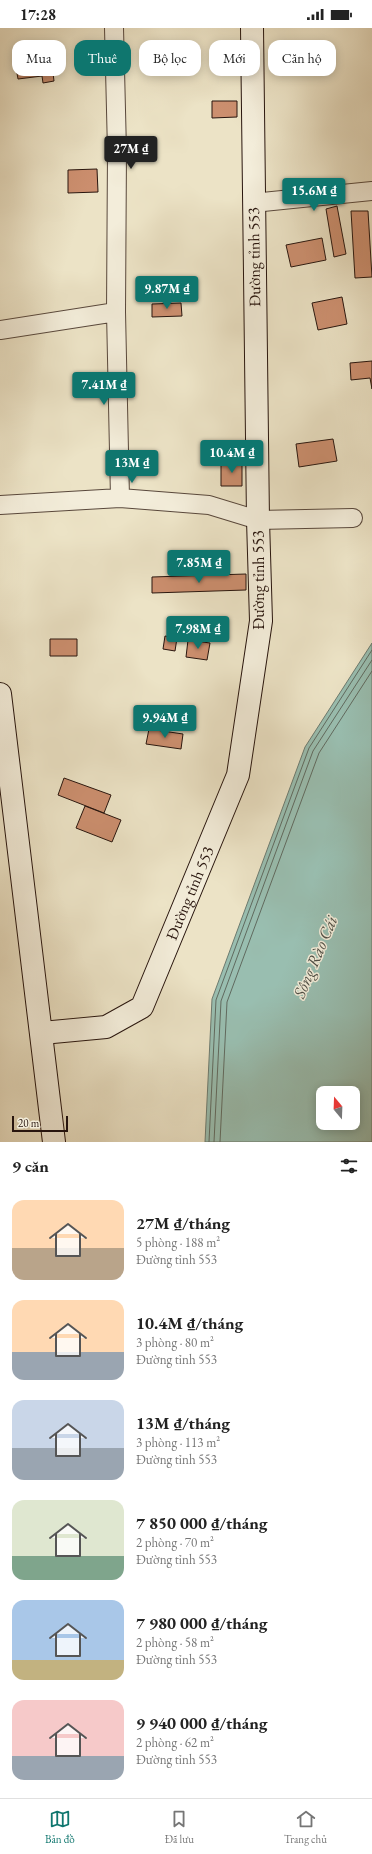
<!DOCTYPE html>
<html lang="vi">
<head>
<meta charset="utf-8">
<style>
  :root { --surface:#fff; --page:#f6f6f6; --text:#222; --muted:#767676; --line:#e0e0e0; --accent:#0f766e }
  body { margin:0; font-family:"EB Garamond",serif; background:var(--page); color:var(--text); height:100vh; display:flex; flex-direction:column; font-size:15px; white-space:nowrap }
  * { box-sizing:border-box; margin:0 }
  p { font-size:13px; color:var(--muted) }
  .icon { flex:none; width:22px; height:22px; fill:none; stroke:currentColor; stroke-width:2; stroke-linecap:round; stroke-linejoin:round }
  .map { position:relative; height:1114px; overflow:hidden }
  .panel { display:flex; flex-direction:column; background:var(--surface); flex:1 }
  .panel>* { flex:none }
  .top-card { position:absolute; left:12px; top:12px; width:348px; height:36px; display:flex; gap:8px }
  .needle { width:26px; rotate:341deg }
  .tools { position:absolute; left:316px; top:1058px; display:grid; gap:8px }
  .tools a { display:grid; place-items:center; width:44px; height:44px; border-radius:8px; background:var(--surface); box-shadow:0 2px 10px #0003; font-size:20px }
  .scale { position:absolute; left:12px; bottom:10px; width:56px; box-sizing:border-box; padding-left:4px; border:2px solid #28150e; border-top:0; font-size:11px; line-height:14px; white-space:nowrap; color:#28150e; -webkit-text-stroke:3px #f3edda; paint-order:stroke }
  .price { position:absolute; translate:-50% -34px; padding:0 9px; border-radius:4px; background:var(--accent); color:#fff; font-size:13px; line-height:26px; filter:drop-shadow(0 1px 2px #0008) }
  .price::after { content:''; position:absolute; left:50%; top:24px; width:12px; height:9px; margin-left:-6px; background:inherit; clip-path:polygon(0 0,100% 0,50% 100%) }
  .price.on { background:#222; color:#fff }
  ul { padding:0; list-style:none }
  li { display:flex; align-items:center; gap:12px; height:100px; padding:0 12px }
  li span { display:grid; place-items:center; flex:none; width:112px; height:80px; border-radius:12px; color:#555 }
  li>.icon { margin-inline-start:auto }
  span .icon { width:48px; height:48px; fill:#fffc; stroke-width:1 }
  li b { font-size:17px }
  h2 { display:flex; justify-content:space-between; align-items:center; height:48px; padding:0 12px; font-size:17px }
  .tag { padding:0 14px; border-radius:12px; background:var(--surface); box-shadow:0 2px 10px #0003; font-size:14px; line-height:36px }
  .tag.on { background:var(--accent); color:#fff }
  .status { display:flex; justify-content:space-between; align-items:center; height:28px; padding:0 20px; background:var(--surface); direction:ltr }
  .status svg { height:11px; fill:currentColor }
  .tab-bar { display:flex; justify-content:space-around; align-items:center; height:56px; border-top:1px solid var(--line); background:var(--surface); font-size:11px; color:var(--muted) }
  .tab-bar a { display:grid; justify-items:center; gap:2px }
  .tab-bar .on { color:var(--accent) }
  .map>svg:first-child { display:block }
  .water { fill:#99beb0; stroke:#6c7a6f; fill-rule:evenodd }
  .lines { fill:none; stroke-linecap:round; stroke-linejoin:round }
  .shore { stroke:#606a5f; stroke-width:1 }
  .building { fill:#cc8f6f; stroke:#28150e }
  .street-casing { stroke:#59483c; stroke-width:20 }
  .secondary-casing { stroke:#28150e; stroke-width:24 }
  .street { stroke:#f3edda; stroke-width:18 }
  .secondary { stroke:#f3edda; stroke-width:22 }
  .labels { text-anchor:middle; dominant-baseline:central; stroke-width:3; stroke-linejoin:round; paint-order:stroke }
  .street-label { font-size:16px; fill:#28150e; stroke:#f3edda }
  .water-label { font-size:17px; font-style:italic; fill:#505047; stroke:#f3edda }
</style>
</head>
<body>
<div class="status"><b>17:28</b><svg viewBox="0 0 49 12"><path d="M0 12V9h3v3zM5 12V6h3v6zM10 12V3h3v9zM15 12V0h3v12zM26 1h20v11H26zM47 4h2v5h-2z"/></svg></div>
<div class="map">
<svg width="372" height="1114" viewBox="0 0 372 1114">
  <rect width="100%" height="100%" fill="#ece3c6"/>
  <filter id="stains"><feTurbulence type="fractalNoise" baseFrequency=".005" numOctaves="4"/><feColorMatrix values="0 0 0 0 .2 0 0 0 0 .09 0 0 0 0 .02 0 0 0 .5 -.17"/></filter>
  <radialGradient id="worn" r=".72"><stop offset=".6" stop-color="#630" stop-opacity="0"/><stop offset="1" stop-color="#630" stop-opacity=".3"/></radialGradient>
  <path class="water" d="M372,615V1114H205L212,971L305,719ZM323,1065H353V1095H323Z"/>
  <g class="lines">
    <path class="shore" d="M209,1114L216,972L309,720L372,622
      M214,1114L221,973L313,723L372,632
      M220,1114L227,974L319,725L372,643"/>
  </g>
  <path class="building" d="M51,29L54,53L43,55L42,48L18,51L15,34Z
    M212,73H237V89L212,90Z
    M97,141L98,164L68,165V142Z
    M337,178L346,226L334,229L326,181Z
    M351,183H368L372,249L355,250Z
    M322,210L326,232L291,239L286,217Z
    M342,269L347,296L318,302L312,275Z
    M181,275L182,288L152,289V276Z
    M372,333V361L370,350L351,352L350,335Z
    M333,411L337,433L299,439L296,416Z
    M221,434H242V458H221Z
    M246,546V562L152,565V549Z
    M165,608L177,610L175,623L163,621Z
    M50,611H77V628H50Z
    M188,612L210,615L207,632L186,629Z
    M149,701L183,706L181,721L146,716Z
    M64,750L111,767L104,785L58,767Z
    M85,778L121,792L112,814L76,800Z"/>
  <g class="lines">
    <g class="street-casing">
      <path id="street" d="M114,0L117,123L116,284L120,470
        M253,175L372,163
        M0,302L116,284
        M0,477L120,470L209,477L258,492L353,490"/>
    </g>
    <g class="secondary-casing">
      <g id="secondary">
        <path d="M0,666L54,1114"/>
        <path id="s1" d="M42,1005L106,999L142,979L238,747L261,593L258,492L252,0"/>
      </g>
    </g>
    <use href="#street" class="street"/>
    <use href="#secondary" class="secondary"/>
  </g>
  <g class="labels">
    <g class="street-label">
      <text transform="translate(254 229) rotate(-91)">Đường tỉnh 553</text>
      <text transform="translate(258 552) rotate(-90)">Đường tỉnh 553</text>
      <text stroke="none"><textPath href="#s1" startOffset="229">Đường tỉnh 553</textPath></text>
    </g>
    <g class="water-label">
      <text transform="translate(315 929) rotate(-67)">Sông Rào Cái</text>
    </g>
  </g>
  <rect width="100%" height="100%" filter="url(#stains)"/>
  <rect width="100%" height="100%" fill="url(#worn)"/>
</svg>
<div class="tools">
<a><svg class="needle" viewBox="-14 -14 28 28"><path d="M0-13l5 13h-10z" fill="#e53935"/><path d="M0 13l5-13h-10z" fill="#767676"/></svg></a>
</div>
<div class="scale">20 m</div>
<b class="price on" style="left:131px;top:142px">27M ₫</b>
<b class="price" style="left:314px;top:184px">15.6M ₫</b>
<b class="price" style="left:167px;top:282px">9.87M ₫</b>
<b class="price" style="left:104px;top:378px">7.41M ₫</b>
<b class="price" style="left:232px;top:446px">10.4M ₫</b>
<b class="price" style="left:132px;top:456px">13M ₫</b>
<b class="price" style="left:199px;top:556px">7.85M ₫</b>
<b class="price" style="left:198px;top:622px">7.98M ₫</b>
<b class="price" style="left:165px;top:711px">9.94M ₫</b>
<div class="top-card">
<a class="tag">Mua</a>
<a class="tag on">Thuê</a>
<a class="tag">Bộ lọc</a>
<a class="tag">Mới</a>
<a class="tag">Căn hộ</a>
</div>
</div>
<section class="panel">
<h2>9 căn<svg class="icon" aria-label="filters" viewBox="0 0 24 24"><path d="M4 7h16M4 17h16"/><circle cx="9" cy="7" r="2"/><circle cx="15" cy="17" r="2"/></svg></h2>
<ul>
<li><span style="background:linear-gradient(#ffd9b3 60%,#b9a48a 0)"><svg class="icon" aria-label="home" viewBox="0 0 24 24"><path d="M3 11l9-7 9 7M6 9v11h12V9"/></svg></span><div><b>27M ₫/tháng</b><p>5 phòng · 188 m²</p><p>Đường tỉnh 553</p></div></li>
<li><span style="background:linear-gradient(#ffd9b3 65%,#9aa5b1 0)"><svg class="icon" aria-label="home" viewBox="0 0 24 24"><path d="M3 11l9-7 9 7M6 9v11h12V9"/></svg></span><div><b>10.4M ₫/tháng</b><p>3 phòng · 80 m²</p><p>Đường tỉnh 553</p></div></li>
<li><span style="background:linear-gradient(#c9d6e8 60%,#9aa5b1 0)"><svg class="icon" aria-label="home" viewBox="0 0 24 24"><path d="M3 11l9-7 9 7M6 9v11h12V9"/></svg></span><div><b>13M ₫/tháng</b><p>3 phòng · 113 m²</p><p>Đường tỉnh 553</p></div></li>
<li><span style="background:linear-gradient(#dfe7d0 70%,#7fa58c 0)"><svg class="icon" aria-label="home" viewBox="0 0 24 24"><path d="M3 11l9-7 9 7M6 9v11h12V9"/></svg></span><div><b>7 850 000 ₫/tháng</b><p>2 phòng · 70 m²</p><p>Đường tỉnh 553</p></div></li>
<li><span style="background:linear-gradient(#a9c7e8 75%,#c2b280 0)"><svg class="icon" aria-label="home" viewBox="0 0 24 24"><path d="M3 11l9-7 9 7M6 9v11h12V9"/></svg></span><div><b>7 980 000 ₫/tháng</b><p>2 phòng · 58 m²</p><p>Đường tỉnh 553</p></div></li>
<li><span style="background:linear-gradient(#f6c9c9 70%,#9aa5b1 0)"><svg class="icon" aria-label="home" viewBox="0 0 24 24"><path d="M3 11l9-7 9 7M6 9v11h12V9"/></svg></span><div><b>9 940 000 ₫/tháng</b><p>2 phòng · 62 m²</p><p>Đường tỉnh 553</p></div></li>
</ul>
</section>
<nav class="tab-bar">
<a class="on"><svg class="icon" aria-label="map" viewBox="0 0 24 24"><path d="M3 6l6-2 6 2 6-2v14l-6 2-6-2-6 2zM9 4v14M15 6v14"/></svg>Bản đồ</a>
<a><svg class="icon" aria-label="saved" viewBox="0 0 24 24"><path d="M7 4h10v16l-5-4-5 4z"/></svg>Đã lưu</a>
<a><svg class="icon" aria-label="home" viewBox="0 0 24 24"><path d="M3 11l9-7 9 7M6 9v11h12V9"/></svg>Trang chủ</a>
</nav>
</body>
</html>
